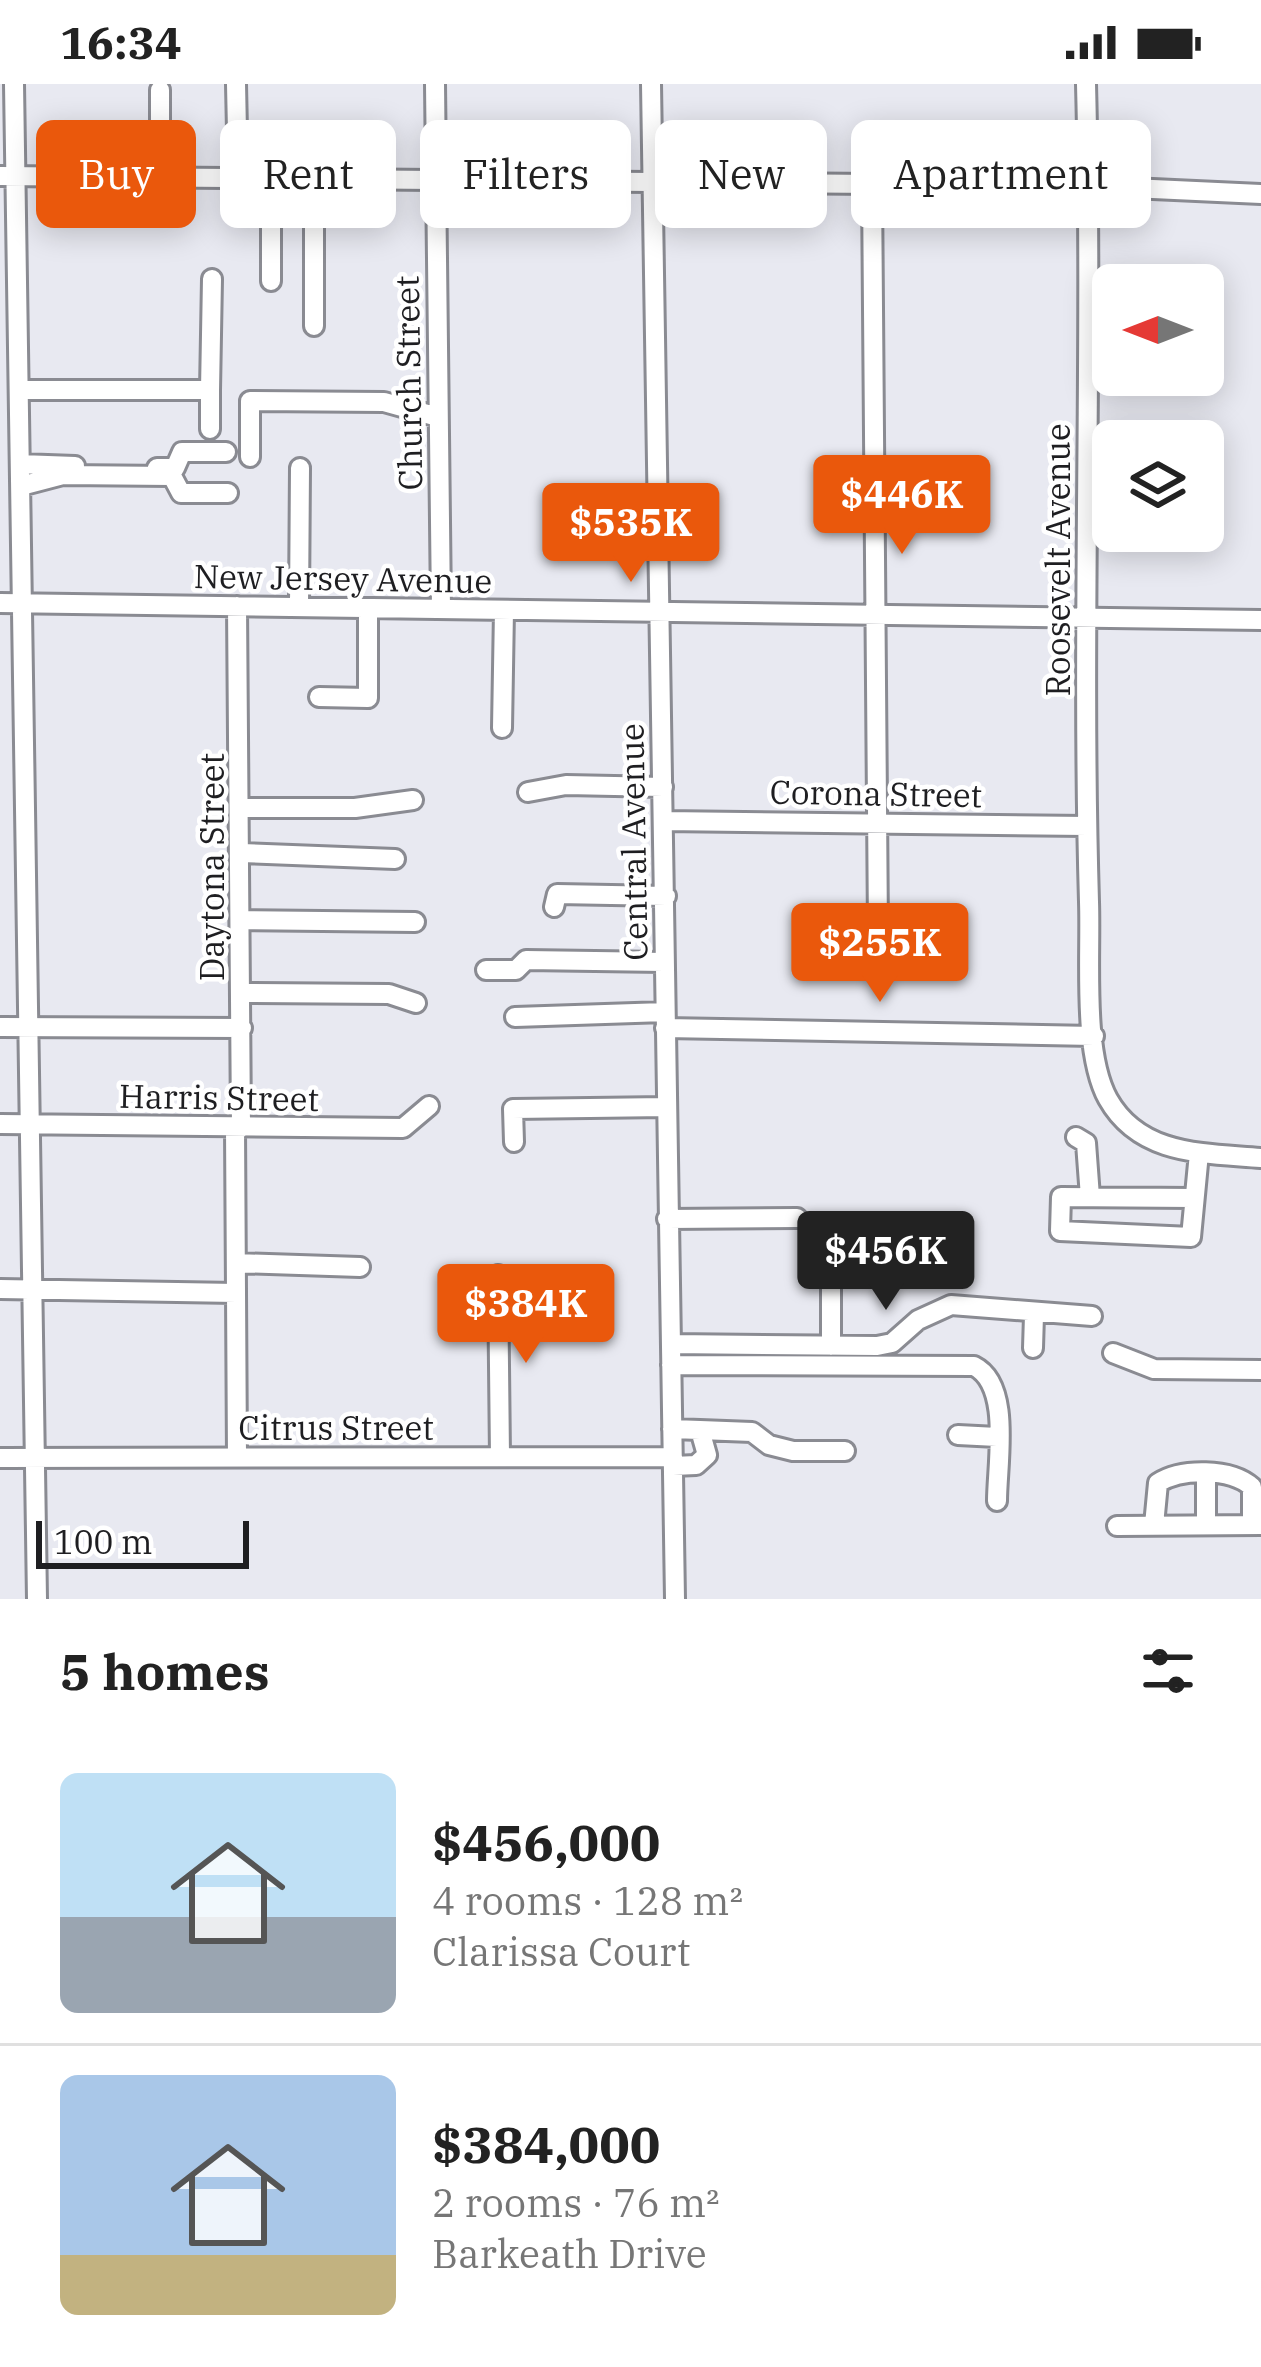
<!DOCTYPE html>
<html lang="en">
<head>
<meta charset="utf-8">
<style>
  :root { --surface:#fff; --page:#f6f6f6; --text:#222; --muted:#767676; --line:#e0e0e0; --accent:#ea580c }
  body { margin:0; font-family:"IBM Plex Serif",serif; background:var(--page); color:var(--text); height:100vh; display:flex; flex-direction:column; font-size:45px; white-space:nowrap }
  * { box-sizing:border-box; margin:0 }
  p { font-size:39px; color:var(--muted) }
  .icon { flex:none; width:66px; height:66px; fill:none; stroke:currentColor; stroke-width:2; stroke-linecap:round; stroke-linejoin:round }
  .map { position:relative; height:1515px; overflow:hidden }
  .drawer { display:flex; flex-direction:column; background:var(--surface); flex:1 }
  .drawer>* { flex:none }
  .guide { position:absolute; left:36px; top:36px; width:1191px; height:108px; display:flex; gap:24px }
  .needle { width:78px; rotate:270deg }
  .buttons { position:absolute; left:1092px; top:180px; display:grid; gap:24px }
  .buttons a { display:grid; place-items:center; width:132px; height:132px; border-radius:18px; background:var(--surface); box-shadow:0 6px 30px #0003; font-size:60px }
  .scale { position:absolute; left:36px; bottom:30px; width:213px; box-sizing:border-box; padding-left:12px; border:6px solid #1e1e21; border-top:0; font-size:33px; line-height:42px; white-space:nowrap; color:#1e1e21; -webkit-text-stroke:9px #fff; paint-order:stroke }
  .price { position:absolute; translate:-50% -102px; padding:0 27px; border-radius:12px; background:var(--accent); color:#fff; font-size:39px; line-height:78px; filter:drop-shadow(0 3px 6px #0008) }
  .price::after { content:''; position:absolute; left:50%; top:72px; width:36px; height:27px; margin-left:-18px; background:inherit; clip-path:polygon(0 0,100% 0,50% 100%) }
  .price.current { background:#222; color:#fff }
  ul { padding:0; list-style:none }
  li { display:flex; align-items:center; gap:36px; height:300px; padding:0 60px }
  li+li { border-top:3px solid var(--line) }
  li span { display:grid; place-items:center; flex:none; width:336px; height:240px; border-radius:18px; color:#555 }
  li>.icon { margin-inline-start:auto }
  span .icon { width:144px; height:144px; fill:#fffc; stroke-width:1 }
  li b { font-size:51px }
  h2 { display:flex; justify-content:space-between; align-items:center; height:144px; padding:0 60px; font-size:51px }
  .tag { padding:0 42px; border-radius:18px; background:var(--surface); box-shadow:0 6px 30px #0003; font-size:42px; line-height:108px }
  .tag.current { background:var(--accent); color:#fff }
  .status { display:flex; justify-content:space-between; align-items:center; height:84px; padding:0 60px; background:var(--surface); direction:ltr }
  .status svg { height:33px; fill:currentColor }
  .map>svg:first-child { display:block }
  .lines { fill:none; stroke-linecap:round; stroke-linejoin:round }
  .minor-casing { stroke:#8a8b92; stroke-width:24 }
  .minor { stroke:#fff; stroke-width:18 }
  .labels { text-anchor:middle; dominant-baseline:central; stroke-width:9; stroke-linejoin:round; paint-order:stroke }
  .street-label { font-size:33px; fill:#1e1e21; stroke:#fff }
</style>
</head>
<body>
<div class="status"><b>16:34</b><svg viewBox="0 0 49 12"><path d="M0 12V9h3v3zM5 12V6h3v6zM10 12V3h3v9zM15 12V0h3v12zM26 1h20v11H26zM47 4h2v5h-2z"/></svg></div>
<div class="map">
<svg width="1261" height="1515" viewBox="0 0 1261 1515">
  <rect width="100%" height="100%" fill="#e8e9f1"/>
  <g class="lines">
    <g class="minor-casing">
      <path id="minor" d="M14,0L37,1515
        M236,0L238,94
        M435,0L441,525
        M651,0L675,1515
        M1086,0C1093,272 1081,545 1089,818C1091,872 1082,968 1108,1015C1140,1072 1204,1069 1261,1074
        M0,92L1088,102L1261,110
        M160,93V6
        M271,94V197
        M314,95V242
        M872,100L878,847
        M19,306H210L212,195
        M210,345V306
        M250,373V317L384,318L438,333
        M20,380L75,382
        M157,384H175L182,368H226
        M21,402L63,391L172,392L181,409H228
        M0,519L1261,536
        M237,522L241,1044
        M299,523L300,384
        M319,613L368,614V524
        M502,644L504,526
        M528,708L566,701L663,703
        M241,724H355L413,716
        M664,737L1087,742
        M241,769L395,775
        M554,823L557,810L666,812
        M242,836L415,838
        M486,886H516L526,876L664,878
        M242,909L389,910L416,919
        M515,933L665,928
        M0,943L242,944
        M665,944L1094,952
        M0,1040L403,1044L429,1022
        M235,1044L237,1372
        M1076,1053L1086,1059L1090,1113
        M514,1058L513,1025L666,1023
        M1193,1114L1061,1113L1060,1147L1191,1153L1199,1069
        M667,1135L797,1134
        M820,1175L831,1182V1262
        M236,1179L360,1183
        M498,1191L500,1373
        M0,1205L236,1209
        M671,1260L877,1262L892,1259L918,1236L951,1221L1092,1232
        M1033,1264L1034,1231
        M1113,1269L1154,1285L1261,1286
        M671,1281L974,1282C1012,1301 997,1379 997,1417
        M672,1345L700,1346L707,1371L696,1381L673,1382
        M700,1346L752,1348L769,1361L793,1367H845
        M958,1351L997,1353
        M0,1374L673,1373
        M1154,1441L1158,1399C1181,1384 1231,1384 1252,1403V1441
        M1206,1441V1390
        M1117,1442L1261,1441"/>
    </g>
    <use href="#minor" class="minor"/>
  </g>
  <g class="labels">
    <g class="street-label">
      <text transform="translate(408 299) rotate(-91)">Church Street</text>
      <text transform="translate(1057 476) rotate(-90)">Roosevelt Avenue</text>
      <text transform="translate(343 494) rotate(1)">New Jersey Avenue</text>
      <text transform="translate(876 709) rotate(1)">Corona Street</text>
      <text transform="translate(633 758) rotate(-91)">Central Avenue</text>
      <text transform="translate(211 783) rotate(-90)">Daytona Street</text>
      <text transform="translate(219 1013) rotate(1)">Harris Street</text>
      <text x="336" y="1343">Citrus Street</text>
    </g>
  </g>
</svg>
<div class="buttons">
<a><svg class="needle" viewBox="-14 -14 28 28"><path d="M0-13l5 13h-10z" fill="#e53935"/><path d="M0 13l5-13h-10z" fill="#767676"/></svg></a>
<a><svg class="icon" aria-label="layers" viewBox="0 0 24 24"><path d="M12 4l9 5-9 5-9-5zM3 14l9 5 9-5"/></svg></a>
</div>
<div class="scale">100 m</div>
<b class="price" style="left:902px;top:473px">$446K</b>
<b class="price" style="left:631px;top:501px">$535K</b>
<b class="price" style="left:880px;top:921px">$255K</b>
<b class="price current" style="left:886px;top:1229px">$456K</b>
<b class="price" style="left:526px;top:1282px">$384K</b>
<div class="guide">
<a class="tag current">Buy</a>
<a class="tag">Rent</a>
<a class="tag">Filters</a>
<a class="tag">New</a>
<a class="tag">Apartment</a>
</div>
</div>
<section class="drawer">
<h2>5 homes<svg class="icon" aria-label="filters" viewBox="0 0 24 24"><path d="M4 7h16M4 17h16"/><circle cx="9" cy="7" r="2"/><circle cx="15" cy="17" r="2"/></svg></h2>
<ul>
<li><span style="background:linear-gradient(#bfe0f5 60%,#9aa5b1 0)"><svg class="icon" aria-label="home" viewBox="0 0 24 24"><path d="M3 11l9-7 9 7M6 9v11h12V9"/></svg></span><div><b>$456,000</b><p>4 rooms · 128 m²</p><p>Clarissa Court</p></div></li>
<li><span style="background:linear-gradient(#a9c7e8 75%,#c2b280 0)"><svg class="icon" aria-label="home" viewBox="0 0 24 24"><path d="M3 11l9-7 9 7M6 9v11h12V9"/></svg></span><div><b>$384,000</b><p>2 rooms · 76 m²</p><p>Barkeath Drive</p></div></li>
</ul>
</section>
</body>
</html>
